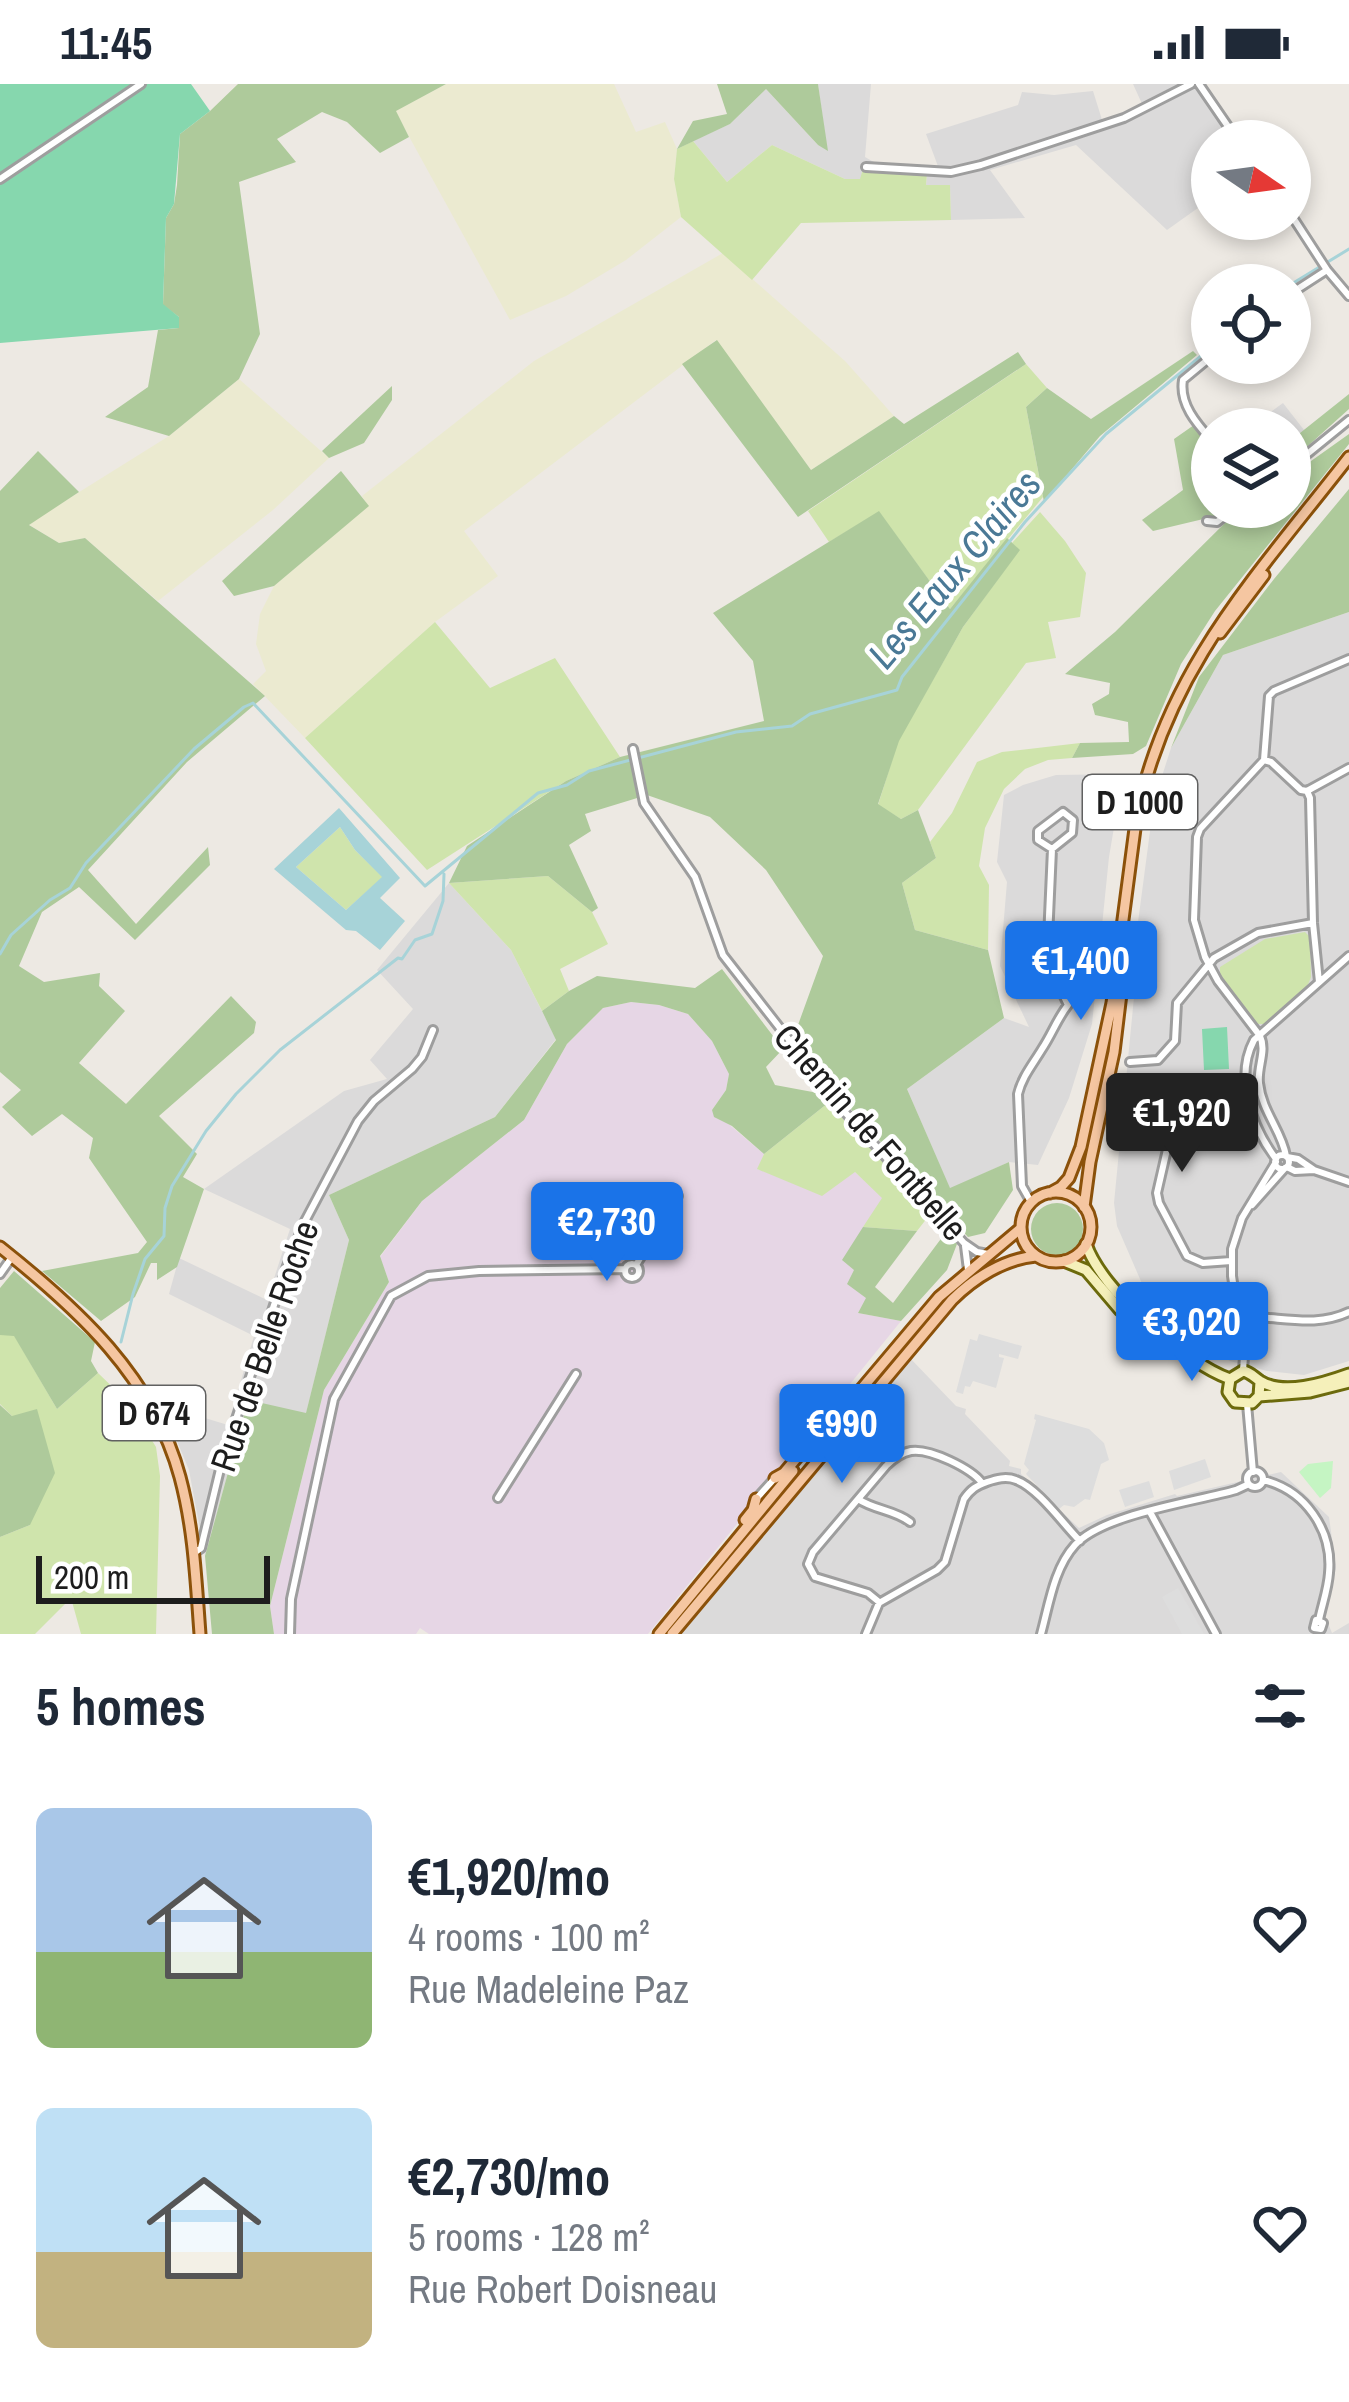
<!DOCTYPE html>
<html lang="en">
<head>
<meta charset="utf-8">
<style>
  :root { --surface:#fff; --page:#f2f2f3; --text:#1f2937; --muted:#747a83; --accent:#1a73e8 }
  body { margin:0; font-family:"Archivo Narrow",sans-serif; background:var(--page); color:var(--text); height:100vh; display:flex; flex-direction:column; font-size:45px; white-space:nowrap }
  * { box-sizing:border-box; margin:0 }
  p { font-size:39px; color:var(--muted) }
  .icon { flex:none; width:66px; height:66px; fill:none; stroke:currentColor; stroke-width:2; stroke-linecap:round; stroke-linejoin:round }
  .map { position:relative; height:1550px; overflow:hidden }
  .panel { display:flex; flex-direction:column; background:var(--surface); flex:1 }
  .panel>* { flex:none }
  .needle { width:78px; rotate:103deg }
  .controls { position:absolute; left:1191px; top:36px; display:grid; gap:24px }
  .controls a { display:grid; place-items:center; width:120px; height:120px; border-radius:50%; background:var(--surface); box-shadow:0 6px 18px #0003; font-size:60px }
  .scale { position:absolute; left:36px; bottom:30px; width:234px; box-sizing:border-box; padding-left:12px; border:6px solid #1d1d1d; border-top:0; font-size:33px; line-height:42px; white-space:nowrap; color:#1d1d1d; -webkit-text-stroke:9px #fff; paint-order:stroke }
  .price { position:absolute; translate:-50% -102px; padding:0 27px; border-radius:12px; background:var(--accent); color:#fff; font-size:39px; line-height:78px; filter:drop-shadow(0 3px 6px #0008) }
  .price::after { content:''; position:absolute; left:50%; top:72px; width:36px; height:27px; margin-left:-18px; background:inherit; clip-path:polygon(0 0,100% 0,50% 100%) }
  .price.current { background:#222; color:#fff }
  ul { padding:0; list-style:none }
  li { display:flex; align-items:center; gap:36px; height:300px; padding:0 36px }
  li span { display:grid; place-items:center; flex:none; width:336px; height:240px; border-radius:18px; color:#555 }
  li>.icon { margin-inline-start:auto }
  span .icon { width:144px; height:144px; fill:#fffc; stroke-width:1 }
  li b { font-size:51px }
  h2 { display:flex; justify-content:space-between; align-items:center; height:144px; padding:0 36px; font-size:51px }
  .status { display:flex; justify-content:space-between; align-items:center; height:84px; padding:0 60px; background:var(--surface); direction:ltr }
  .status svg { height:33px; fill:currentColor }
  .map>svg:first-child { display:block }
  .residential { fill:#dbdada }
  .industrial { fill:#e6d6e5 }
  .farmland { fill:#ebead0 }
  .grass { fill:#cfe4ac }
  .forest { fill:#aeca9b }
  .park { fill:#c5f5c3 }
  .pitch { fill:#86d7ae }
  .parking { fill:#ddd }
  .water { fill:#a7d3d8; fill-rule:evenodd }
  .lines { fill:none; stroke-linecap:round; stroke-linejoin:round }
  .stream { stroke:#a7d3d8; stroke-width:3 }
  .minor-casing { stroke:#9e9e9e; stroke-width:12 }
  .secondary-casing { stroke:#6c6a0c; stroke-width:15 }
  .primary-casing { stroke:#8b510a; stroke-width:15 }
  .minor { stroke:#fff; stroke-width:6 }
  .secondary { stroke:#f5f0ba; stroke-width:9 }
  .primary { stroke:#f5c6a1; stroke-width:9 }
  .labels { text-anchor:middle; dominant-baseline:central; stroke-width:9; stroke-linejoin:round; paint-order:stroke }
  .shield { fill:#fff; stroke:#616161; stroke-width:3 }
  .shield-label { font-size:33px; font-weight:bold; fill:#1d1d1d }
  .street-label { font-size:36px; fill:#1d1d1d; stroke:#fff }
  .water-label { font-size:39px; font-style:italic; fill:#4a7996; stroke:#fff }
</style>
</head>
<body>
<div class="status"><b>11:45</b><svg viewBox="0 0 49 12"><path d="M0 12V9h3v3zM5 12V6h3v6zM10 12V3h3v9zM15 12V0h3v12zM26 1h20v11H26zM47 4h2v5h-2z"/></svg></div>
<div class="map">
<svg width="1349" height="1550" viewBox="0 0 1349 1550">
  <rect width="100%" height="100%" fill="#ede9e3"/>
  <path class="residential" d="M818,0H871L865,73L879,81L939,85L926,50L1018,21L1022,8L1054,11L1093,7L1103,39L1143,22L1133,0H1206L1242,57H1212V114L1167,146L1076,61L990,86L1025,134L951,136L950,102L926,101L927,91L863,86L861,96L845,95L772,61L727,98L693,57L730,40L766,5L818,61L827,65Z
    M1283,319L1304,346L1290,357V345H1247Z
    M1349,528V1277L1304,1291L1267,1287L1230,1277L1193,1253L1185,1200L1150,1218L1117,1142L1114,1119L1138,872L1135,861L1154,717L1171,664L1223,571Z
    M1123,690L1109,773L1092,940L1069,1014L1038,1081L1009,1078L950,1105L907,1005L1004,934L1029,943L1000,882L1007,798L997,778L1004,711L1023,701L1056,691Z
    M449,799L511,866L556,955L495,1033L329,1111L349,1156L306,1330L248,1317L205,1472L189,1386L162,1321L228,1341L254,1252L169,1210L179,1174L267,1216L290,1145L204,1105L344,1007L387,995L370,976L413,925L377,886Z
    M909,1273L956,1322L966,1325L965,1330L1010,1377L1009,1382L1021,1385V1390L1079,1444L1107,1431L1175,1410L1177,1412L1281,1388L1329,1433L1336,1484L1325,1532L1332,1549L1349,1539V1550H681L782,1430V1427Z"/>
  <path class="industrial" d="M631,918L659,921L688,930L712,957L729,990L726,1006L712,1026L764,1070L758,1086L855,1088L883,1114L843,1176L855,1186L867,1214L858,1229L901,1237L648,1550H429L420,1544L416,1550H274L270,1522L324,1306L389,1198L380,1173L422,1117L524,1036L567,960L603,924Z"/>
  <path class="farmland" d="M446,0H614L636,48L665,38L677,65L674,95L681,133L626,176L566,212L510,236L395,27Z
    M723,169L845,277L894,332L811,386L716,256L464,447L498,492L435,538L305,654L253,600L266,587L256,560L260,530L274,502L368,422L362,412L534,277Z
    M239,295L329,374L273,426L158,517L85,454L59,459L28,440L169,352Z"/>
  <path class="grass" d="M693,57L727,98L772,61L845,95H860L863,85L927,90L926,101H950L951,136L801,139L752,196L681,133L674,95L677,65Z
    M1026,280L1047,304L1026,323L1043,413L950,525L879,428L829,458L808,427Z
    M1040,428L1065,457L1086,489L1080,533L1048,538L1056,574L1026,579L918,726L901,735L878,721L898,657L963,543L1019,466L1012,459Z
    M435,538L490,604L555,574L620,673L566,697L427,786L305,654Z
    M1080,659L1072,674L1048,676L1025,685L1004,705L985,744L979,782L989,801L988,866L915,846L902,799L936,774L930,758L952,729L977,678L1002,668Z
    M340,743L355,766L383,793L346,826L296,783Z
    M548,792L592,828L608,860L560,885L569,907L542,927L511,866L449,799Z
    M1305,848L1310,853L1311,893L1307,903L1267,940H1254L1220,890V883L1265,855Z
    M828,1019L931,1129L917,1147L863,1143L882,1114L855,1088L822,1112L757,1085L764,1070Z
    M0,1251H14L57,1325L98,1289L129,1319L156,1363L160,1392L156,1550H81L71,1514L35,1550H0V1453L30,1441L12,1332L0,1320Z"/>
  <path class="forest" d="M238,0H446L396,27L409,53L380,69L347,38L322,28L277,55L296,78L239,98L260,250L239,295L169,352L105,333L148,303L158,246L179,244V233L163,221L166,134L174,120L177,101L180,50L210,27Z
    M717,0H818L828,67L818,61L766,5L730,40L677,65L693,37L727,30Z
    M717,256L811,386L894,332L904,340L1018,268L1026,280L798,433L682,280Z
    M1193,267L1197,271L1100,352L1044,418L1026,323L1047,304L1091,335Z
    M392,302V316L364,359L329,374L322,367Z
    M1349,310V325L1290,378V357Z
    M1194,341L1212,361V423H1229L1216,432L1153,447L1142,436L1183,406L1174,355Z
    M1349,350V360L1215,527L1181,580L1146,662L1133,670L1072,674L1080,659L1129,658L1128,638L1095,631L1092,620L1109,610L1110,599L1065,590L1115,548L1229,435L1247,423H1290V392Z
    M38,367L79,408L29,441L59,459L85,454L265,612L187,678L88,786L136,840L208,763L210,781L135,856L79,803L42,828L19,882L44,898L100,889L99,902L125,927L79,979L126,1020L231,912L256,938L254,949L159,1032L197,1070L183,1093L204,1105L177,1183L157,1196V1179H151L135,1213L101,1237L42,1187L138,1169L147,1158L89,1074L93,1054L62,1030L32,1052L2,1023L21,1006L0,988V407Z
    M341,387L369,422L274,502L234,512L222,497Z
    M1349,405V528L1223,571L1171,664L1199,593L1274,495Z
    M879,427L950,525L1007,454L1020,466L963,543L899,657L878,720L901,735L918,726L936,774L902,799L915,846L988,866L1004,934L907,1005L950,1104L1009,1078L1013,1106L985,1149L968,1153L835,1008L794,952L823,872L766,786L710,733L647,711L585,730L591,747L569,761L598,824L592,828L548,792L449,799L467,762L566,697L620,673L764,637L753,577L713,529Z
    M722,885L783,965L766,983L775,1001L818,1009L828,1019L764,1070L732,1042L714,1033L712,1026L726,1006L729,990L712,957L688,930L659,921L631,918L603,924L567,960L524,1036L422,1117L380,1172L389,1198L324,1306L270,1522L274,1550H212L205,1472L248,1316L306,1329L349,1156L329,1111L495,1033L556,956L542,927L569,907L597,892L695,904Z
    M1031 1145a26 26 0 1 1 52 0a26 26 0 1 1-52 0Z
    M863,1143L917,1147L875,1203L893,1219L946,1148L957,1160L947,1186L901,1237L858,1229L866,1214L847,1200L854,1186L842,1176Z
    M14,1187L95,1258L91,1277L98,1289L57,1325L14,1252L0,1251V1204Z
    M0,1321L12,1332L37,1325L55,1389L30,1441L0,1453Z"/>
  <path class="park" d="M1333,1377L1331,1404L1320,1414L1299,1388L1308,1380Z"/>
  <path class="pitch" d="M0,0H133L0,89Z
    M146,0H191L210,27L180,50L174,120L166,134L163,220L179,233V244L0,259V100Z
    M1227,943L1229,985L1204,986L1202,945Z"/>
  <path class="parking" d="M979,1250L1022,1262L1018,1275L999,1270V1273L1004,1274L996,1304L973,1297L970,1303L965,1302L963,1310L956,1308L970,1255L977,1257Z
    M1035,1330L1089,1345L1104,1359L1109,1376L1101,1380L1090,1416L1085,1415L1074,1423L1064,1421L1059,1425L1026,1390L1029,1386L1024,1380L1036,1336L1034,1335Z
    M1205,1375L1211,1393L1174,1406L1169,1387Z
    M1149,1397L1154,1413L1125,1423L1119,1406Z
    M1178,1504L1204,1550H1182L1162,1513Z"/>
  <path class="water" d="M339,724L400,794L380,814L405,837L380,866L356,847L346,846L274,785ZM340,743L355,766L382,793L346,826L296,783Z"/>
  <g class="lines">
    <path class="stream" d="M1290,201L1349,165
      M0,870L11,851L50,816L70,804L86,779L194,665L244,623L253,619L425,802L538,709L567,701L589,687L736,648L792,642L810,630L897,606L902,593L1025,438L1106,350L1212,263
      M121,1258L133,1210L145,1175L164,1152L165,1124L172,1102L206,1047L236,1010L280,966L398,874L402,875L415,856L432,850L443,817L444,790"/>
    <g class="minor-casing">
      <path id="minor" d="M1199,0L1238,57
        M866,83L951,88L981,81L1124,34L1191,0
        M0,95L141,0
        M1290,129L1327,186L1349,212
        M1290,210L1327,186
        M1212,272L1183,296C1179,320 1197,340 1212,357
        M1290,384L1349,336
        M1207,437L1217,438L1236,423
        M633,665L644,719L695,793L723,871L790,957L822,1003L964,1159L977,1168L988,1170
        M1264,676L1271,678L1301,706L1307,707L1310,714L1313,839L1319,898
        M1307,707L1349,684
        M1063,728L1073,736L1072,749L1052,765L1038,756V747Z
        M1260,952L1218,897L1205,873L1194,836L1197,753L1200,745L1264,676L1269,612L1274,607L1349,575
        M1260,952C1267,967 1257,983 1259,999C1262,1028 1282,1047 1286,1072
        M1130,978L1158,976L1175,957L1177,919L1214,874L1258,849L1313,839
        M1275 1078a7 7 0 1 1 14 0a7 7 0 1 1-14 0Z
        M1287,1073L1298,1075L1314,1086
        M1276,1075C1252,1043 1234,994 1254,956L1349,872
        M1287,1083L1295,1087L1314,1086L1349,1098
        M1031,1118L1022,1102L1018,1010C1022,993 1033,980 1042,965C1052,950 1057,935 1068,921L1047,877L1052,765
        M1252,1121L1285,1084
        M965,1162L968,1186
        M1231,1177L1203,1179L1187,1172L1159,1119L1157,1109L1174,1035C1192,1018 1222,1012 1246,1010
        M625 1187a7 7 0 1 1 14 0a7 7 0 1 1-14 0Z
        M636,1181L678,1112
        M0,1190L12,1173
        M1239,1233C1277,1231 1314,1245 1349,1228
        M1243,1287L1244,1272L1232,1192V1165L1242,1134L1276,1078
        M1247,1320L1253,1388
        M1247 1395a8 8 0 1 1 16 0a8 8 0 1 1-16 0Z
        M1263,1396C1305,1406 1333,1446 1329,1489C1328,1505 1322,1521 1319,1536
        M498,1414L576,1290
        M756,1415L775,1394
        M858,1415C874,1426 895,1426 910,1438
        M1150,1428L1216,1550
        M194,1469L201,1464L222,1377L287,1182L304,1139L358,1037L374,1017L412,985L422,973L433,946
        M879,1518L868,1509L815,1493L808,1480L813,1468L886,1382C893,1375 900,1369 911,1367C930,1364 972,1385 982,1399
        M1316,1536L1323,1539L1321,1545L1314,1544Z
        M290,1550L291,1515L334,1315L391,1212L428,1192L479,1187L625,1185
        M866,1550L879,1519L937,1486L945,1478L964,1415C971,1405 976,1402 987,1398C996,1395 1006,1392 1016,1396C1038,1404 1063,1440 1080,1457
        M1041,1550C1049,1521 1054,1484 1075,1461C1103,1430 1194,1418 1236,1406L1249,1400"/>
    </g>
    <g class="secondary-casing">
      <path id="secondary" d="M1086,1160C1101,1206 1185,1279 1230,1295
        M1064,1177L1086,1186L1120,1226L1155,1251
        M1260,1298L1259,1312L1252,1319L1235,1318L1228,1308L1230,1295L1243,1287C1250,1288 1254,1293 1260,1297C1284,1312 1324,1299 1349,1290
        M1259,1312L1310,1308L1349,1298"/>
    </g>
    <g class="primary-casing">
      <path id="primary" d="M1220,549L1264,491
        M1021 1143a35 35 0 1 1 70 0a35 35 0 1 1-70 0Z
        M1050,1109L1061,1103L1069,1094L1081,1063L1112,919L1136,737C1165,586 1259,489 1349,373
        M1084,1123L1090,1078L1114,968L1127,860
        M0,1163C78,1225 153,1293 180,1393C194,1445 196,1497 200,1550
        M775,1394L784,1389L805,1364L831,1341L939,1213L1021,1144
        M745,1436L753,1426L756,1415
        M659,1550L793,1387
        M672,1550L952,1216C974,1194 1004,1175 1036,1172"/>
    </g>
    <use href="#minor" class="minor"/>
    <use href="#secondary" class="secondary"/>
    <use href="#primary" class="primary"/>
  </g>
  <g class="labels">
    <g class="shield">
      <rect x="1083" y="691" width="114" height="54" rx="9"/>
      <rect x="103" y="1302" width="102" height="54" rx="9"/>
    </g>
    <g class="shield-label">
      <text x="1140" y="718">D 1000</text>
      <text x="154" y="1329">D 674</text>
    </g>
    <g class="street-label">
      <text transform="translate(871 1048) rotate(49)">Chemin de Fontbelle</text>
      <text transform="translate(264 1262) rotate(-71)">Rue de Belle Roche</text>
    </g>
    <g class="water-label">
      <text transform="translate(954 485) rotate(-50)">Les Eaux Claires</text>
    </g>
  </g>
</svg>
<div class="controls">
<a><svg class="needle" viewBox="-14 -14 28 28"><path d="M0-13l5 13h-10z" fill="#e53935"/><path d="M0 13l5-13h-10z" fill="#747a83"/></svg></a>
<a><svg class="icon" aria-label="locate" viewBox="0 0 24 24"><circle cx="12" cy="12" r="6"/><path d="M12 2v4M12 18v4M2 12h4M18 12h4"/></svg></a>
<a><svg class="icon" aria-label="layers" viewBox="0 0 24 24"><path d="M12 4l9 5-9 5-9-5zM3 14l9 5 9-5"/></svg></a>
</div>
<div class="scale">200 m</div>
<b class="price" style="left:1081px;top:939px">€1,400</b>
<b class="price current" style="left:1182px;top:1091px">€1,920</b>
<b class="price" style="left:607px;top:1200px">€2,730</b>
<b class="price" style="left:1192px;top:1300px">€3,020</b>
<b class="price" style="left:842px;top:1402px">€990</b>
</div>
<section class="panel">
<h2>5 homes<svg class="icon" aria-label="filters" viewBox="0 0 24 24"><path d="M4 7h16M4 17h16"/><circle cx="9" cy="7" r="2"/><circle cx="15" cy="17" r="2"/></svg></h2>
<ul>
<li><span style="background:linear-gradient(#a9c7e8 60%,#8fb573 0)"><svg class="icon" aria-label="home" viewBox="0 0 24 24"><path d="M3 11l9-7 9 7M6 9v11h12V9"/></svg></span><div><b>€1,920/mo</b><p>4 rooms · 100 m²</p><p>Rue Madeleine Paz</p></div><svg class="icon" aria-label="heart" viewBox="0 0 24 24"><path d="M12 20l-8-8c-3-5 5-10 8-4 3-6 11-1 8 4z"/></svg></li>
<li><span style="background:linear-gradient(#bfe0f5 60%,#c2b280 0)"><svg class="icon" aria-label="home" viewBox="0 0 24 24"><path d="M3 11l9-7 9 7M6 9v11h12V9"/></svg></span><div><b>€2,730/mo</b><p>5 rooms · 128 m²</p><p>Rue Robert Doisneau</p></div><svg class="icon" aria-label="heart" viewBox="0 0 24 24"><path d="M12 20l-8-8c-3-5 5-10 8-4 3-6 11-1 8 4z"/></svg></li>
</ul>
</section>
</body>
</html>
